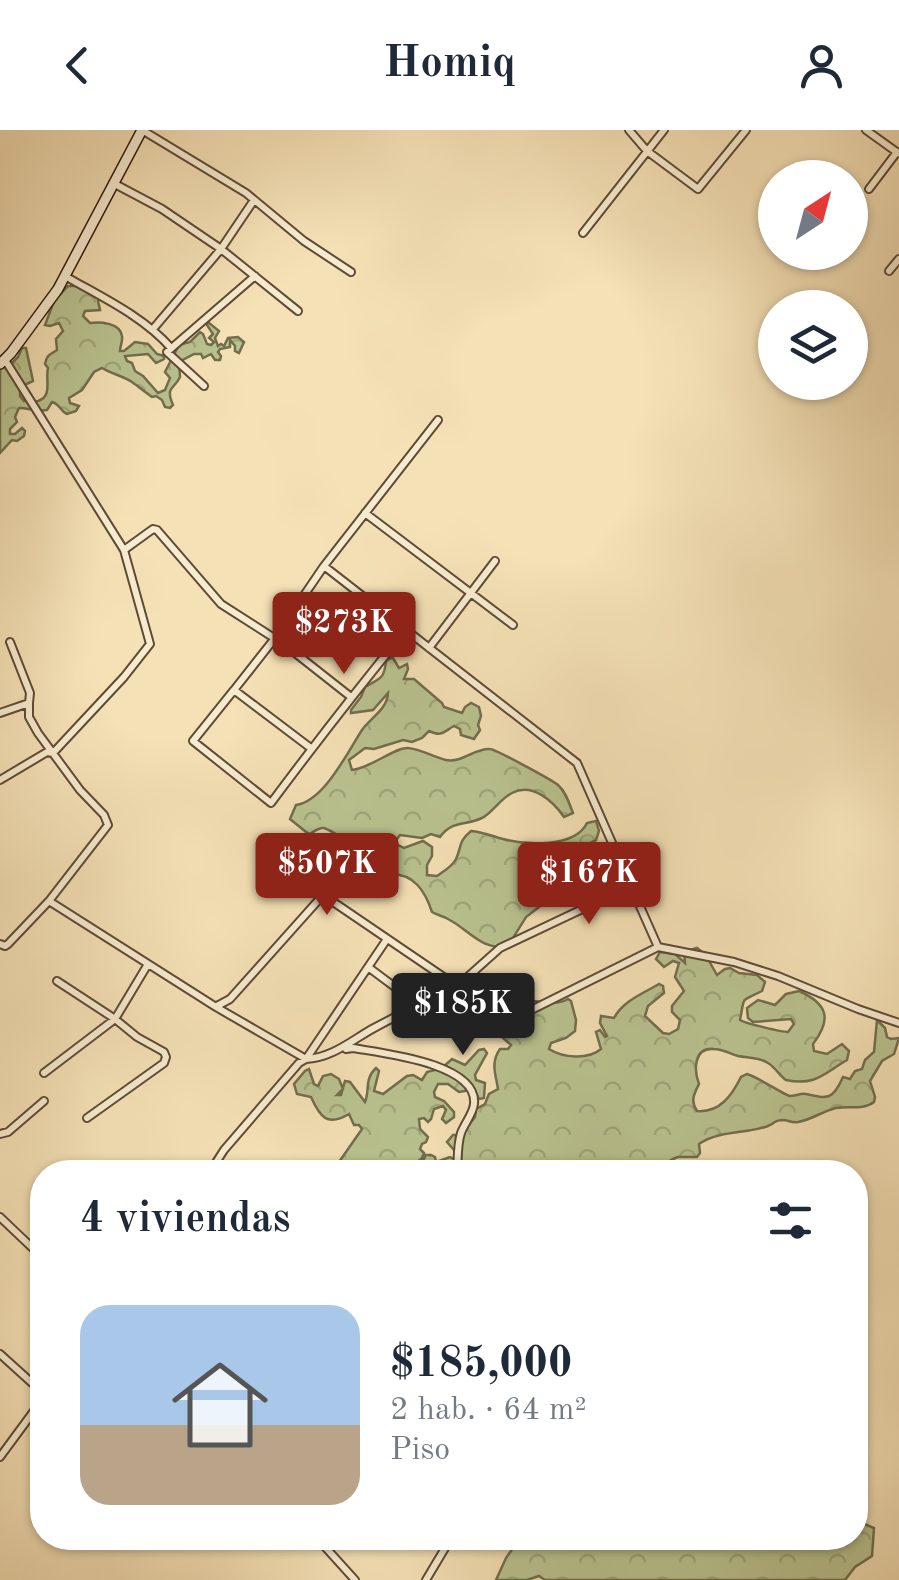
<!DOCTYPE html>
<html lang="es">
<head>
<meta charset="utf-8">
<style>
  :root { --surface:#fff; --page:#f6f6f7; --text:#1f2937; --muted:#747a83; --accent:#8f2418 }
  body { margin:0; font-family:"Old Standard TT",serif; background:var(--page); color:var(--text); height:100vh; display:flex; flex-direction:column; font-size:38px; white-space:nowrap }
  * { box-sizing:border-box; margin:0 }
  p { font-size:32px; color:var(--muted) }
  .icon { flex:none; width:55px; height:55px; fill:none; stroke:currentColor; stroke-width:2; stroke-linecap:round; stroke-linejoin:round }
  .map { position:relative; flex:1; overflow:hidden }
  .panel { position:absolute; left:30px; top:1030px; width:838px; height:390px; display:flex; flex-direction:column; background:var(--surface); border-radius:40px; box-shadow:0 2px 8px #0004 }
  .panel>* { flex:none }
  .needle { width:65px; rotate:36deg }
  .tools { position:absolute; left:758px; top:30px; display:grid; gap:20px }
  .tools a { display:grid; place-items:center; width:110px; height:110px; border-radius:50%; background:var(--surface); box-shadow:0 2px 8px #0004; font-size:50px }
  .price { position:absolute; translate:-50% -85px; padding:0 22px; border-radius:10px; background:var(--accent); color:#fff; font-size:32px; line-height:65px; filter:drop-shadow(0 2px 5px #0008) }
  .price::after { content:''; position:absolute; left:50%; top:60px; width:30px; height:22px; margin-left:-15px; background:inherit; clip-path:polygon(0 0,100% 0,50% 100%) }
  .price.on { background:#222; color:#fff }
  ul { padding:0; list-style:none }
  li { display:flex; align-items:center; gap:30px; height:250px; padding:0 50px }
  li span { display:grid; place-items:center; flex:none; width:280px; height:200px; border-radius:30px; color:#555 }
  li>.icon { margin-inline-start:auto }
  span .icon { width:120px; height:120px; fill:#fffc; stroke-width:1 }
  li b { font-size:42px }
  h2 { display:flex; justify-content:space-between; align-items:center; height:120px; padding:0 50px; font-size:42px }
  header { display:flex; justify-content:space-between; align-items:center; height:130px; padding:0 50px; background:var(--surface); font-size:45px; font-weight:700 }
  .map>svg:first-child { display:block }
  .forest { fill:url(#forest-crowns); stroke:#726e4d; stroke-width:2.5 }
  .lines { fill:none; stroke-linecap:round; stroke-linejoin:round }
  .street-casing { stroke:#5e4a35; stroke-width:10 }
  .secondary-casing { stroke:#2c180a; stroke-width:12 }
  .street { stroke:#f8ecd0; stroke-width:6 }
  .secondary { stroke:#f8ecd0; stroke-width:9 }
</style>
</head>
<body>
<header><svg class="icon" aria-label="back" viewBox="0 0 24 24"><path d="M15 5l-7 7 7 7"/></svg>Homiq<svg class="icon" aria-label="person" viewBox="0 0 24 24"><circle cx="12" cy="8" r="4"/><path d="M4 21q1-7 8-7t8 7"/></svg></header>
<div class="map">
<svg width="899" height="1450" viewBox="0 0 899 1450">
  <defs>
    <pattern id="forest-crowns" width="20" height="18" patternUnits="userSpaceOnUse" patternTransform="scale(2.5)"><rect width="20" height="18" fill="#b9c390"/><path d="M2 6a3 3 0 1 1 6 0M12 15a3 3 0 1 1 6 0" fill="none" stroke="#9fa77b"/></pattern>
  </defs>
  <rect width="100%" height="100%" fill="#f5e1b6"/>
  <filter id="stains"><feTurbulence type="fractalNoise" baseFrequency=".002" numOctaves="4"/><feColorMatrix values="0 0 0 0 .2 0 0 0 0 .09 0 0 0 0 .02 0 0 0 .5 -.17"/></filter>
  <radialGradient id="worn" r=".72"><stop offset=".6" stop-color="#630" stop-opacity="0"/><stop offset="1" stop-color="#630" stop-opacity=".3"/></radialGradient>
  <path class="forest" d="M68,156H78L101,167L98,171L100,180L85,181L83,186L90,193C99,192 120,192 122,206C123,211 120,216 120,221H124L135,212L148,214L157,224L164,226V229L156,233L148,224L125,226L127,231L132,233L135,241L143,246L158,263L165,260L170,248L165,242L179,215L190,212L200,202L203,204L207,214L211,215L214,212L209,208L213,204L207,195L208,192L219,201L215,208L218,216L221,214L224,216L228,208L238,207L244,212L239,223L235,221V216L230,210V217L220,219L218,222L221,226L220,230H215L211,224L203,228L201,224H194L179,232L180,247C174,260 165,256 173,275L170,278L165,277L162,270L156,266L152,267C145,262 139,257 132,252C123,246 112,244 102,238L94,242L82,260L69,268L70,273L79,276L76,281L67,284C60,281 60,274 52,272L47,280C35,282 25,277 19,278L15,287L17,292L10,299V304H15L22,298L25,301L24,306L17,311L12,310L0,323V237L6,232L11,234L18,227L22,218H26L33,251L20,257V266L24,271C28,270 33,272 38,271C53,267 45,248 48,238L45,234C47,224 50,225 57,220L56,209L63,201L59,193L50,196L45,195L54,171Z
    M391,528H393L399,538L407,534L408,539L404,549H414L442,573L444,577L462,583L465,577L471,573L479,577L481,586L478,595L480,600L474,609L461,605L460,599L454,596C443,602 442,607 429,601L422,608L412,612L403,610L374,619L365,618L349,630L352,640C371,638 395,617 408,618C421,619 433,627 446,630C463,633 474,618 490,619C495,619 552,650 558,655C566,662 569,673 573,683L564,687C553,671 532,652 512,663C500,669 492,683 482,688C465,696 452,690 440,707L431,704L422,708L400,705L394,713L404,718L423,711L432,717V726L427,735V745L437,746C444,741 452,737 456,729C462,716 458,712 471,701C483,702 492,706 503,709C526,715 575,718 587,693L596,691L599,701L596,710L586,715L575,731L560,761L526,787L508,816C483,822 468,799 448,789C443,786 437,785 432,782C425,761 414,743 389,744L376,736L377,731L385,725L380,718L369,709L357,718C353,714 330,700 324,698C319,697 315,701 310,704L306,702L290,689L296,675C324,671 347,623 362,600C371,587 387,580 388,563L373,580L351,583V580L361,567L365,557C379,548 384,551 386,531Z
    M697,818L705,824L717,845L725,839L730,838L739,843L757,845L765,852L762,861C740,872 745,865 740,890C744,893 782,902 788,902L794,894L791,889L753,892L748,888L747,878L758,870L775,875L786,864L799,861C828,874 832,889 813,914L814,921L827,924L842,914L849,921L847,930C823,944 816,956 786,950C779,945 775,937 768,933C759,927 748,928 738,926C730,924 723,919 714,919C693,917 694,941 699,954C694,964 690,971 697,981C720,983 732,965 741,947L747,944C758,947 784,965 790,966C795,966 801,963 806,964C828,969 833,970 843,947L850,949L855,941L862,939L865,930L874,922L877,890L885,898L887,907L891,909L899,908L894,924L882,931L870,951L875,967L874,972C864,980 849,976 836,978C823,981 811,990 798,992C790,993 790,990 782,990C772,991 778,992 768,996C747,1004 719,1000 699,1014L700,1023L697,1027C694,1027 681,1027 678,1027C659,1033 654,1054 629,1038L618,1042H494L489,1040L470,1042L468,1039L470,1033H457L458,1042H417L426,1025H431L435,1027L436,1032L450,1027L457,1031L454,1020L447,1012L453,1005H461L475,987L476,979L485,974L489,964L498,959C496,945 490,933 500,919H508L511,915L502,907L500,900L507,892L517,872C534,867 553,878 568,869L571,871L576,890L575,901L566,908L551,913L549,919C563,928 588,930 601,919L596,902L600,900L605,907L607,906L600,893L601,886L614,888C623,871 642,864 659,854L663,856L664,863L648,876L645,886L663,903L669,904L678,899L680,890L672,882V876L684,861L675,847L679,833L673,831L664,837L656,829L660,822L675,824L685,833L684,822Z
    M484,919L487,923L475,945L476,950L485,953L484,968L479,969L475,961L471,960L459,962L448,954H438L434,962L435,967L444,971L454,982V987L446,993L442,989L446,980L443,976L434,979L431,989L428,992L424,988L419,989L420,999L428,1007L426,1012L422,1014L420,1019L424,1023L422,1028L411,1038L410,1042H332L362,999L359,995H354L349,984C327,997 320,987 311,967L297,964L294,954L305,941L309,939L314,954L318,956L323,946L331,944L339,949L343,959L337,965H341L345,951L350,952L365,972C370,961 364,949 376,938L379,941L374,961L383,964L407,946L413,945L422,950L427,942L442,938L452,929L465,935L479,920Z
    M862,1393L874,1398L872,1426L855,1437L845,1450H545L539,1446L527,1450H496L506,1428L520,1408H740L746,1411L749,1408H855V1398Z"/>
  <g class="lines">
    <g class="street-casing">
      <path id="street" d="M142,0L246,63L304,111L351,142
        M629,0L647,21L698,59L746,0
        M866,0L898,23
        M113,53L162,79L221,119L298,181
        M869,59L897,22
        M583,103L664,0
        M889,141L899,129
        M65,146C101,167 143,186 171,218
        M153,199L221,119L254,70
        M204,256L167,222L255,146
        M365,383L513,495
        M124,420L153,399L157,400L221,474L285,515L351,567
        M10,512L30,563L29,573
        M429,518L495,431
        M234,560L275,508L324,436L438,290
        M0,583L29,573V587L38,603L80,660L104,685L108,695L49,771
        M312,619L234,560L193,611L271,673C315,614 360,556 406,500
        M0,650L47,622L53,623L124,547L150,514L124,420L5,230
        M631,756L658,817
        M323,765L445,848L462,852L500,818L631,756L577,633L324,436
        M0,814L5,816L8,814L49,771L216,877L306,929C332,928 352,910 374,898C391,889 408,880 426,871C452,876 465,898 491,900L658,817L734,832L778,846L858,879L899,893
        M368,837L419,875
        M57,851L115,889L137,907L164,922L166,927L164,933L87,988
        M217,876L230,869L323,765L372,720
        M346,919L353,918C381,923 478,933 474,974C473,984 464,994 461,1003C457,1015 458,1030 457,1042
        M44,943L115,889L148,834
        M0,1004L8,1002L44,971
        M210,1042L224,1020L299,933L306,929L387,809
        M0,1087L42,1127
        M0,1224L42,1262
        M0,1327L42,1270
        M317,1408L355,1450
        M426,1450L451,1408"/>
    </g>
    <g class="secondary-casing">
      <path id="secondary" d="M0,234L11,223L58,159L142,0"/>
    </g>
    <use href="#street" class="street"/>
    <use href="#secondary" class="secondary"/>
  </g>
  <rect width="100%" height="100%" filter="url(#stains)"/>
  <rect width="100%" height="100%" fill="url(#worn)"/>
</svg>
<div class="tools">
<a><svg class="needle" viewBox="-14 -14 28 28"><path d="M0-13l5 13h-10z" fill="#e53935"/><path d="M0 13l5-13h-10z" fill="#747a83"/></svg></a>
<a><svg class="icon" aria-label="layers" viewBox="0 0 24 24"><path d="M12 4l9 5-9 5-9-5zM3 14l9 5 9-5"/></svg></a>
</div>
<b class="price" style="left:344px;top:547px">$273K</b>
<b class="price" style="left:327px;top:788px">$507K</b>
<b class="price" style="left:589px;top:797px">$167K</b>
<b class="price on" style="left:463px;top:928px">$185K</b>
<section class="panel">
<h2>4 viviendas<svg class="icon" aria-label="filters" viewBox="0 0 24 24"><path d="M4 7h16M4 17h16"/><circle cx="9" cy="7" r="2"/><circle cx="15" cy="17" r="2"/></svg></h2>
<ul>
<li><span style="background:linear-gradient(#a9c7e8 60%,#b9a48a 0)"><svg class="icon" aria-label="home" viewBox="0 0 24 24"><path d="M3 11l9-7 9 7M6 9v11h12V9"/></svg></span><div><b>$185,000</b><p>2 hab. · 64 m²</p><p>Piso</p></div></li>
</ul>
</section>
</div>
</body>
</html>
